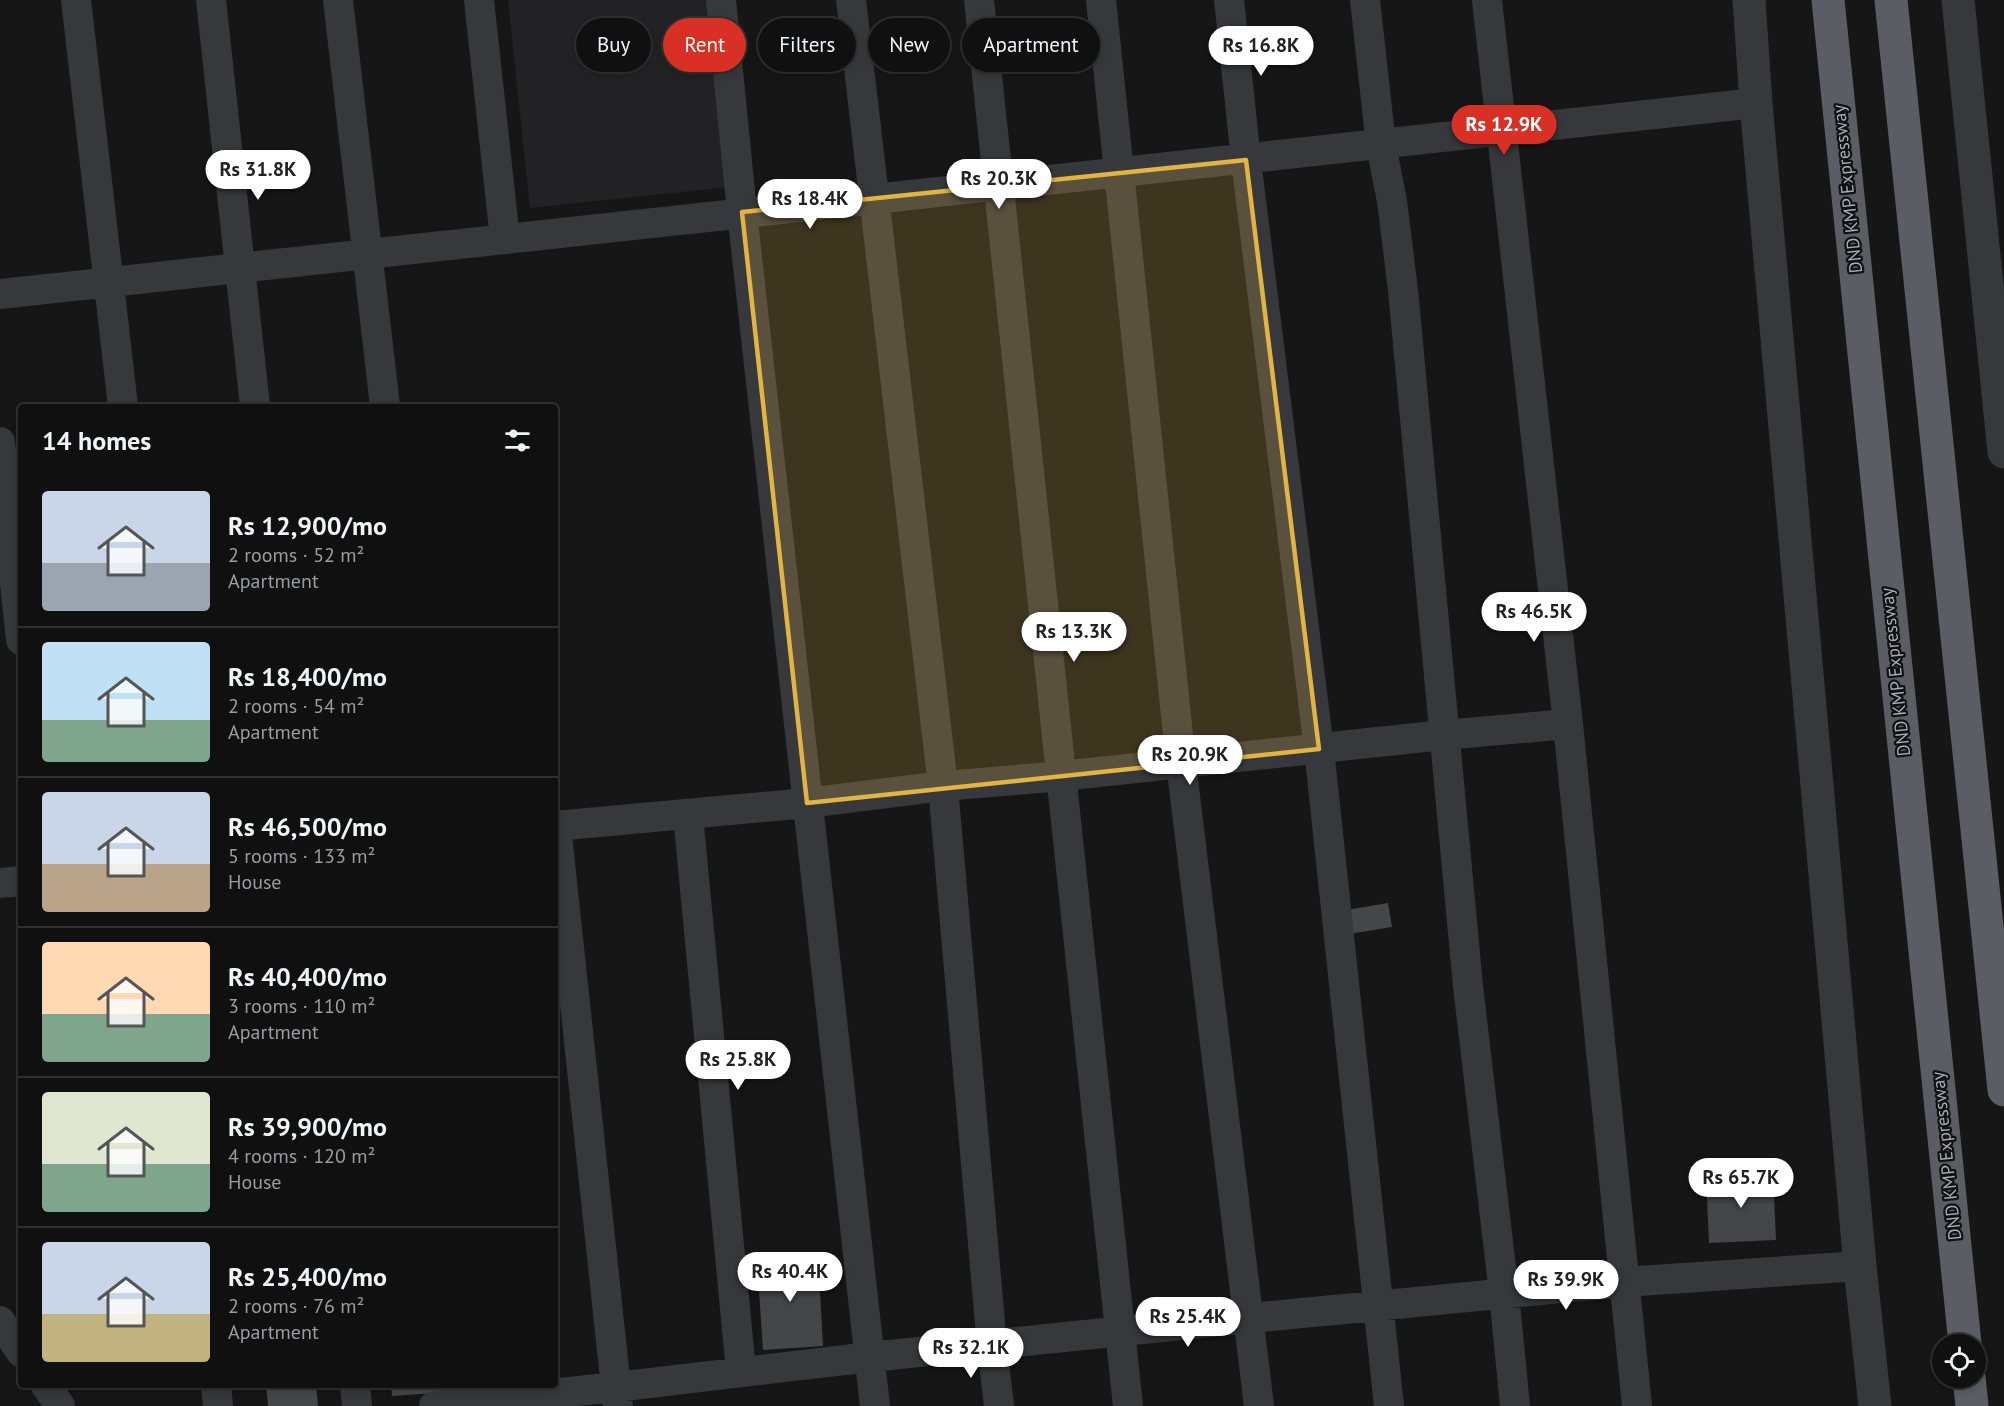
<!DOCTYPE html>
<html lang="en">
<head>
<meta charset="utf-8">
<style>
  :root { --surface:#101011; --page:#1e1e1f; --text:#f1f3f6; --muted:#9c9d9f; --line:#303031; --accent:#d93025 }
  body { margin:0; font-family:"PT Sans",sans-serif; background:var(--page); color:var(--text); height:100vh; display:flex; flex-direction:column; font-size:22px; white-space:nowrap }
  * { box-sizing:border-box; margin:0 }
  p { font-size:20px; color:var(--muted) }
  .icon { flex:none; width:33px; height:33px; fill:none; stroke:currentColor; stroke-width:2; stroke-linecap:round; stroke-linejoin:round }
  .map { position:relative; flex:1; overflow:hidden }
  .side { position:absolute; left:18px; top:404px; width:540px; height:984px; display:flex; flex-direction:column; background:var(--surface); border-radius:6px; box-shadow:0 3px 9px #0003,0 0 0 2px var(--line) }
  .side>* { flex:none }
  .guide { position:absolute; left:576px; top:18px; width:570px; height:54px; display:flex; gap:12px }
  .buttons { position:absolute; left:1932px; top:1334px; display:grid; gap:12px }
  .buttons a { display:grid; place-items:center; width:54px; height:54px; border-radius:50%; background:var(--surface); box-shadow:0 3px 9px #0003,0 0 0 2px var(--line); font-size:30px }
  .price { position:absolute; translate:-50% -51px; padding:0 14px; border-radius:21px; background:#fff; color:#222; font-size:20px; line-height:39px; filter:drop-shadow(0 2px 3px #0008) }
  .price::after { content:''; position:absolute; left:50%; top:36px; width:18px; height:14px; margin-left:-9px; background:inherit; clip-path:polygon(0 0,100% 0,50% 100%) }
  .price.active { background:var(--accent); color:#fff }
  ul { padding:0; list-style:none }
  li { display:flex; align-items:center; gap:18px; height:150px; padding:0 24px }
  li+li { border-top:2px solid var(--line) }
  li span { display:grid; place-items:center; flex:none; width:168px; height:120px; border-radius:6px; color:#555 }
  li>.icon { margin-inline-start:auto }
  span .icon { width:72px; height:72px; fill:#fffc; stroke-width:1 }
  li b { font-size:26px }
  h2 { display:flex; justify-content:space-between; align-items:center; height:72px; padding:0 24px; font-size:26px }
  .tag { padding:0 21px; border-radius:27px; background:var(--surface); box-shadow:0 3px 9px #0003,0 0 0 2px var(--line); font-size:21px; line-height:54px }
  .tag.active { background:var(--accent); color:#fff }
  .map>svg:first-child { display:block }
  .built { fill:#222224 }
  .building { fill:#45464a }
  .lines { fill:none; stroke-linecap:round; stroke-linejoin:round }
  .minor { stroke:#37383c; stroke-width:30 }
  .tertiary { stroke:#37383c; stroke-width:33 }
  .trunk { stroke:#5b5c64; stroke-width:33 }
  .marked { fill:#e1b443; fill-opacity:0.2; stroke:#e1b443; stroke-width:4.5; stroke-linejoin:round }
  .labels { text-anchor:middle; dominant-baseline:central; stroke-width:4.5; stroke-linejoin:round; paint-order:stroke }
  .street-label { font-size:18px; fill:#a9acb6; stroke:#111112 }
</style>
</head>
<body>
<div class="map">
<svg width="2004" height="1406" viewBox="0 0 2004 1406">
  <rect width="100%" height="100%" fill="#161617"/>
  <path class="built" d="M508,0H708L728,187L530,208Z"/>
  <path class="building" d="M1388,903L1392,927L1349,934L1346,910Z
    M1773,1174L1776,1240L1709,1243L1706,1178Z
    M818,1256L823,1346L763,1350L757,1261Z
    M266,1384H316L318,1406H268Z
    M391,1384H478V1390L392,1396Z"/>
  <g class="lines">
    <path class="minor" d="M76,0L123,406
      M211,0L255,406
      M338,0L385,406
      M479,0L505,239
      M721,0L742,212L875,1406
      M851,0L943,786L992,1346L999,1406
      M979,0L1128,1406
      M1101,0L1181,763L1259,1406
      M1229,0L1246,160L1319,749L1389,1406
      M1365,0L1381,145L1392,201L1403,290L1468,986L1504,1293L1515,1406
      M1487,0L1568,724L1637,1406
      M0,294C585,228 1171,169 1756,103
      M0,442L21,640
      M688,815L741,1371
      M555,826L807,803L943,786L1062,776L1443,735L1568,724
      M556,826L618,1406
      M0,883L21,881
      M0,1321L21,1352
      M45,1384L60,1406
      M216,1384L218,1406
      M355,1384L357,1406
      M434,1406L616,1387L870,1357L1250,1318L1624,1282L1860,1266"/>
    <path class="tertiary" d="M1749,0L1756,103L1860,1266L1875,1406
      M1958,0L2004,452"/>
    <path class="trunk" d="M1828,0L1965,1344
      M1891,0L2004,1090
      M1969,1377L1972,1406"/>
  </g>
  <path class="marked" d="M1246,160L1319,749L807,803L742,212Z"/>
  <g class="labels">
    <g class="street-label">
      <text transform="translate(1847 189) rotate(-96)">DND KMP Expressway</text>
      <text transform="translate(1895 672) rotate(-96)">DND KMP Expressway</text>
      <text transform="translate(1946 1156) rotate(-96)">DND KMP Expressway</text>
    </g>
  </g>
</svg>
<div class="buttons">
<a><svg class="icon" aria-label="locate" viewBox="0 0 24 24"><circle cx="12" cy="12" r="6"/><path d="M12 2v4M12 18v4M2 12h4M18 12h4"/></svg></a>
</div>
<b class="price" style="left:1261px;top:77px">Rs 16.8K</b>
<b class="price active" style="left:1504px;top:156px">Rs 12.9K</b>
<b class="price" style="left:258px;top:201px">Rs 31.8K</b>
<b class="price" style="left:999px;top:210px">Rs 20.3K</b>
<b class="price" style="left:810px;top:230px">Rs 18.4K</b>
<b class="price" style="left:1534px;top:643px">Rs 46.5K</b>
<b class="price" style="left:1074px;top:663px">Rs 13.3K</b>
<b class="price" style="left:1190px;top:786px">Rs 20.9K</b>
<b class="price" style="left:738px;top:1091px">Rs 25.8K</b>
<b class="price" style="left:1741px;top:1209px">Rs 65.7K</b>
<b class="price" style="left:790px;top:1303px">Rs 40.4K</b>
<b class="price" style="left:1566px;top:1311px">Rs 39.9K</b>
<b class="price" style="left:1188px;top:1348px">Rs 25.4K</b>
<b class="price" style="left:971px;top:1379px">Rs 32.1K</b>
<div class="guide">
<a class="tag">Buy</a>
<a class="tag active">Rent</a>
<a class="tag">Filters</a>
<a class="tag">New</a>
<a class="tag">Apartment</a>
</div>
<section class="side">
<h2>14 homes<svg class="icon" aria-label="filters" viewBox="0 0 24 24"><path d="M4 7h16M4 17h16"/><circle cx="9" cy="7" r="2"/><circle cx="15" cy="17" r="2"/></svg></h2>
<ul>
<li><span style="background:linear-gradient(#c9d6e8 60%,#9aa5b1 0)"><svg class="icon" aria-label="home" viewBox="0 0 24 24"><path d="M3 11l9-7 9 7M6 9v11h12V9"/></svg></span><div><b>Rs 12,900/mo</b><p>2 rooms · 52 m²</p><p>Apartment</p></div></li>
<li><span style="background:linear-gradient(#bfe0f5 65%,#7fa58c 0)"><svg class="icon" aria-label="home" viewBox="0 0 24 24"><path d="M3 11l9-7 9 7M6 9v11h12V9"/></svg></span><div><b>Rs 18,400/mo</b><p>2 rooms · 54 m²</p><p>Apartment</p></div></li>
<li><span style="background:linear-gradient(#c9d6e8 60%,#b9a48a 0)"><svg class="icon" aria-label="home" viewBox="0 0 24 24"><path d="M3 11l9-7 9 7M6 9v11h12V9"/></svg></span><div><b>Rs 46,500/mo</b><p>5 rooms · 133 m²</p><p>House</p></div></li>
<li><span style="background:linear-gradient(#ffd9b3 60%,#7fa58c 0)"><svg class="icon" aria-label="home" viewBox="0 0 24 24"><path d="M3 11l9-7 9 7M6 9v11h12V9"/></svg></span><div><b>Rs 40,400/mo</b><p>3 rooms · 110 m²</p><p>Apartment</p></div></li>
<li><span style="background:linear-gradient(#dfe7d0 60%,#7fa58c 0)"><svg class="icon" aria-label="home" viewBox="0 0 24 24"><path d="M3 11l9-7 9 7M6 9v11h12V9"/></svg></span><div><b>Rs 39,900/mo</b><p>4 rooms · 120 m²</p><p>House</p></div></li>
<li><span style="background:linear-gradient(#c9d6e8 60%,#c2b280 0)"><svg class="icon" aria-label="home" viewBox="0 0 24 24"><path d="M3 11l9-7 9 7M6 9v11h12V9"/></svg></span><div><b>Rs 25,400/mo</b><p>2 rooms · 76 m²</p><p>Apartment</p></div></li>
</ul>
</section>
</div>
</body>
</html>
